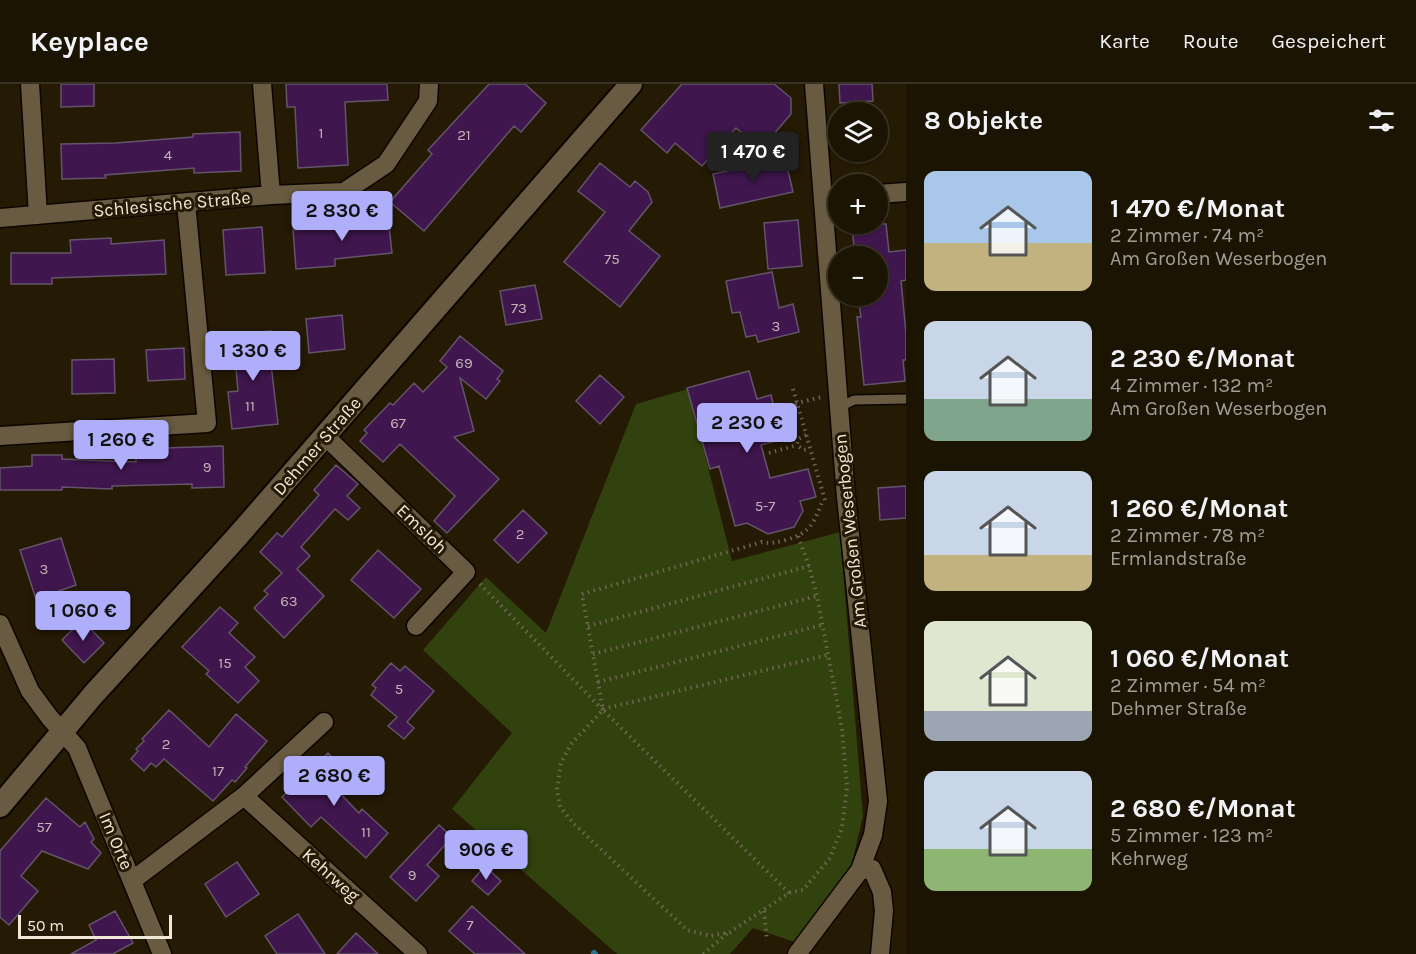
<!DOCTYPE html>
<html lang="de">
<head>
<meta charset="utf-8">
<style>
  :root { --surface:#1c1402; --page:#292111; --text:#f1f3f6; --muted:#a09e99; --line:#3a3324; --accent:#aeaefb }
  body { margin:0; font-family:Karla,sans-serif; background:var(--page); color:var(--text); height:100vh; display:flex; flex-direction:column; font-size:22px; white-space:nowrap }
  * { box-sizing:border-box; margin:0 }
  p { font-size:20px; color:var(--muted) }
  .icon { flex:none; width:33px; height:33px; fill:none; stroke:currentColor; stroke-width:2; stroke-linecap:round; stroke-linejoin:round }
  .map { position:relative; flex:1; overflow:hidden }
  .drawer { display:flex; flex-direction:column; background:var(--surface); width:510px }
  .drawer>* { flex:none }
  .tools { position:absolute; left:828px; top:18px; display:grid; gap:12px }
  .tools a { display:grid; place-items:center; width:60px; height:60px; border-radius:50%; background:var(--surface); box-shadow:0 2px 4px #0004,0 0 0 2px var(--line); font-size:30px }
  .scale { position:absolute; left:18px; bottom:15px; width:154px; box-sizing:border-box; padding-left:6px; border:3px solid #f0e9da; border-top:0; font-size:16px; line-height:21px; white-space:nowrap; color:#f0e9da; -webkit-text-stroke:4px #251a03; paint-order:stroke }
  .price { position:absolute; translate:-50% -51px; padding:0 14px; border-radius:6px; background:var(--accent); color:#111; font-size:20px; line-height:39px; filter:drop-shadow(0 2px 3px #0008) }
  .price::after { content:''; position:absolute; left:50%; top:36px; width:18px; height:14px; margin-left:-9px; background:inherit; clip-path:polygon(0 0,100% 0,50% 100%) }
  .price.current { background:#222; color:#fff }
  ul { padding:0; list-style:none }
  li { display:flex; align-items:center; gap:18px; height:150px; padding:0 18px }
  li span { display:grid; place-items:center; flex:none; width:168px; height:120px; border-radius:12px; color:#555 }
  li>.icon { margin-inline-start:auto }
  span .icon { width:72px; height:72px; fill:#fffc; stroke-width:1 }
  li b { font-size:26px }
  h2 { display:flex; justify-content:space-between; align-items:center; height:72px; padding:0 18px; font-size:26px }
  header { display:flex; align-items:center; gap:36px; box-sizing:border-box; height:84px; padding:0 30px; background:var(--surface); border-bottom:2px solid var(--line) }
  header strong { font-size:28px }
  nav { display:flex; gap:33px; margin-inline-start:auto; font-size:21px }
  main { display:flex; flex:1; min-height:0 }
  .map>svg:first-child { display:block }
  .green { fill:#31420e }
  .lines { fill:none; stroke-linecap:round; stroke-linejoin:round }
  .stream { stroke:#2c728f; stroke-width:6 }
  .building { fill:#3f164d; stroke:#64546b; stroke-width:1.5 }
  .service-casing { stroke:#0e0500; stroke-width:12 }
  .minor-casing { stroke:#0e0500; stroke-width:21 }
  .tertiary-casing { stroke:#0e0500; stroke-width:26 }
  .path { stroke:#6f6551; stroke-width:4; stroke-dasharray:1.5 4.5; stroke-linecap:butt }
  .service { stroke:#685b41; stroke-width:9 }
  .minor { stroke:#685b41; stroke-width:18 }
  .tertiary { stroke:#685b41; stroke-width:22 }
  .labels { text-anchor:middle; dominant-baseline:central; stroke-width:6; stroke-linejoin:round; paint-order:stroke }
  .number-label { font-size:15px; fill:#c4b4b7 }
  .street-label { font-size:18px; fill:#f0e9da; stroke:#251a03 }
</style>
</head>
<body>
<header>
<strong>Keyplace</strong>
<nav><a>Karte</a><a>Route</a><a>Gespeichert</a></nav>
</header>
<main>
<div class="map">
<svg width="906" height="870" viewBox="0 0 906 870">
  <rect width="100%" height="100%" fill="#251a03"/>
  <path class="green" d="M688,305L732,477L840,448L863,732L852,779L798,859L753,844L730,870H617L452,725L512,649L423,566L486,493L546,549L636,320Z"/>
  <g class="lines">
    <path class="stream" d="M594,869L595,870"/>
  </g>
  <path class="building" d="M61,0H94V22L61,23Z
    M286,0H387L388,16L345,18L348,81L298,84L295,23H287Z
    M489,0H525L546,19L521,48L514,42L424,147L390,118L432,70L428,66Z
    M682,0H774L791,14V30L761,65L736,44L702,82L675,59L667,69L641,46Z
    M839,0H872L873,17L840,19Z
    M240,48L241,87L194,89V84L105,91L106,94L62,95L61,60L115,59L193,53V50Z
    M785,74L793,108L720,124L713,90Z
    M600,79L630,103L635,97L648,108L652,118L629,147L660,172L620,223L564,178L605,128L578,107Z
    M388,132L392,169L335,175V182L296,185L293,146L353,142L352,135Z
    M798,136L802,182L768,185L764,139Z
    M864,140H886L889,168L906,166V196L901,197L906,249V276H903L905,297L864,301L857,233H861L858,212H878V172H855L852,143L864,141Z
    M262,143L265,189L226,191L223,146Z
    M111,154V160L164,156L166,190L52,194V200H11V169H71L70,156Z
    M772,188L779,224L793,220L799,248L758,258L756,251L746,253L740,228L732,229L726,197Z
    M535,201L542,235L506,241L500,207Z
    M342,231L345,265L309,269L306,235Z
    M271,247L274,280H271L278,340L232,345L228,308L238,307L233,250Z
    M460,252L503,287L497,295L500,297L486,315L460,294L474,347L454,353L499,395L447,449L434,437L455,412L400,360L383,378L360,357L367,349L364,346L390,319L393,321L414,299L423,308L447,283L440,277Z
    M184,264L185,295L148,297L146,266Z
    M114,275L115,309L72,310V276Z
    M749,287L757,315L771,311L777,335H774L780,356L761,361L770,394L808,385L816,413L800,417L803,427L794,443L768,450L747,439L735,442L719,382L710,385L687,304Z
    M600,291L624,313L600,340L576,317Z
    M223,362L224,403L192,404V400L112,402V405L62,403V406H0V384L32,382V371H62V375L136,378L135,365Z
    M336,381L358,400L347,412L360,424L348,436L335,425L301,463L310,472L297,485L324,512L284,554L254,524L268,510L264,507L282,489L260,468L277,449L282,453L319,411L314,406Z
    M906,402V434L880,436L878,404Z
    M523,426L547,449L518,479L494,456Z
    M61,454L76,501L36,515L20,466Z
    M378,466L421,505L394,534L351,496Z
    M220,523L238,539L229,549L255,573L245,583L259,597L238,619L206,590L209,587L182,563Z
    M82,536L104,559L84,579L62,556Z
    M391,579L400,587L405,582L434,607L407,638L414,644L404,655L388,642L397,633L371,611L376,604L372,601Z
    M169,626L209,663L236,630L267,657L245,683L247,684L235,698L232,696L213,717L164,675L156,683L151,679L144,687L131,675L138,667L136,665L144,657L142,655Z
    M328,669L344,686L330,699L359,729L362,725L388,749L366,774L321,733L311,743L282,713Z
    M46,714L80,743L85,738L94,755L91,758L101,769L88,785L42,767L21,792L38,807L9,841L0,833V767Z
    M439,741L452,753L427,781L439,792L416,817L390,793Z
    M237,778L259,810L226,833L205,800Z
    M485,782L501,797L488,811L472,797Z
    M472,822L525,870H475L449,847Z
    M115,827L133,859L113,870H71L96,856L89,841Z
    M298,830L325,870H277L265,852Z
    M356,849L378,870H337Z"/>
  <g class="lines">
    <g class="service-casing">
      <path id="service" d="M838,324L854,316L906,315"/>
    </g>
    <g class="minor-casing">
      <path id="minor" d="M30,0L38,131
        M262,0L271,111
        M878,110L906,108
        M0,134L271,111L344,108L386,80L428,17L429,0
        M0,352L207,339L186,119
        M325,352L466,488L416,542
        M0,540L30,607L50,634L77,664L162,870
        M244,712L418,870
        M860,786L872,785L882,808L884,827L880,870
        M133,796L244,712L324,638
        M797,870L860,786L873,751L878,717L846,413L814,0"/>
    </g>
    <g class="tertiary-casing">
      <path id="tertiary" d="M0,722L93,611L236,454L631,0"/>
    </g>
    <path class="path" d="M793,305L825,416
      M778,324L821,313
      M806,351L798,355L797,361L803,366L810,365
      M769,369L797,361
      M480,500L603,626L582,510L762,458C771,460 777,458 786,456C811,449 814,438 823,416
      M588,542L809,482
      M593,570L817,512
      M598,598L822,541
      M603,625L828,571
      M789,809L603,626L571,660L561,679L557,705L560,723L574,740L687,846L711,852L730,848L789,809L803,806L830,774L842,744L847,703L842,645L817,512L809,482L798,452
      M764,827L767,857
      M703,870L729,848"/>
    <use href="#service" class="service"/>
    <use href="#minor" class="minor"/>
    <use href="#tertiary" class="tertiary"/>
  </g>
  <g class="labels">
    <g class="number-label">
      <text x="321" y="49">1</text>
      <text x="464" y="51">21</text>
      <text x="168" y="71">4</text>
      <text x="612" y="175">75</text>
      <text x="519" y="224">73</text>
      <text x="776" y="242">3</text>
      <text x="464" y="279">69</text>
      <text x="250" y="322">11</text>
      <text x="398" y="339">67</text>
      <text x="207" y="383">9</text>
      <text x="765" y="422">5-7</text>
      <text x="520" y="450">2</text>
      <text x="44" y="485">3</text>
      <text x="289" y="517">63</text>
      <text x="225" y="579">15</text>
      <text x="399" y="605">5</text>
      <text x="166" y="660">2</text>
      <text x="218" y="687">17</text>
      <text x="44" y="743">57</text>
      <text x="366" y="748">11</text>
      <text x="412" y="791">9</text>
      <text x="470" y="841">7</text>
    </g>
    <g class="street-label">
      <text transform="translate(172 120) rotate(-5)">Schlesische Straße</text>
      <text transform="translate(317 362) rotate(-49)">Dehmer Straße</text>
      <text transform="translate(422 445) rotate(44)">Emsloh</text>
      <text transform="translate(850 447) rotate(-96)">Am Großen Weserbogen</text>
      <text transform="translate(116 757) rotate(67)">Im Orte</text>
      <text transform="translate(331 791) rotate(42)">Kehrweg</text>
    </g>
  </g>
</svg>
<div class="tools">
<a><svg class="icon" aria-label="layers" viewBox="0 0 24 24"><path d="M12 4l9 5-9 5-9-5zM3 14l9 5 9-5"/></svg></a>
<a>+</a>
<a>−</a>
</div>
<div class="scale">50 m</div>
<b class="price current" style="left:753px;top:99px">1 470 €</b>
<b class="price" style="left:342px;top:158px">2 830 €</b>
<b class="price" style="left:253px;top:298px">1 330 €</b>
<b class="price" style="left:747px;top:370px">2 230 €</b>
<b class="price" style="left:121px;top:387px">1 260 €</b>
<b class="price" style="left:83px;top:558px">1 060 €</b>
<b class="price" style="left:334px;top:723px">2 680 €</b>
<b class="price" style="left:486px;top:797px">906 €</b>
</div>
<section class="drawer">
<h2>8 Objekte<svg class="icon" aria-label="filters" viewBox="0 0 24 24"><path d="M4 7h16M4 17h16"/><circle cx="9" cy="7" r="2"/><circle cx="15" cy="17" r="2"/></svg></h2>
<ul>
<li><span style="background:linear-gradient(#a9c7e8 60%,#c2b280 0)"><svg class="icon" aria-label="home" viewBox="0 0 24 24"><path d="M3 11l9-7 9 7M6 9v11h12V9"/></svg></span><div><b>1 470 €/Monat</b><p>2 Zimmer · 74 m²</p><p>Am Großen Weserbogen</p></div></li>
<li><span style="background:linear-gradient(#c9d6e8 65%,#7fa58c 0)"><svg class="icon" aria-label="home" viewBox="0 0 24 24"><path d="M3 11l9-7 9 7M6 9v11h12V9"/></svg></span><div><b>2 230 €/Monat</b><p>4 Zimmer · 132 m²</p><p>Am Großen Weserbogen</p></div></li>
<li><span style="background:linear-gradient(#c9d6e8 70%,#c2b280 0)"><svg class="icon" aria-label="home" viewBox="0 0 24 24"><path d="M3 11l9-7 9 7M6 9v11h12V9"/></svg></span><div><b>1 260 €/Monat</b><p>2 Zimmer · 78 m²</p><p>Ermlandstraße</p></div></li>
<li><span style="background:linear-gradient(#dfe7d0 75%,#9aa5b1 0)"><svg class="icon" aria-label="home" viewBox="0 0 24 24"><path d="M3 11l9-7 9 7M6 9v11h12V9"/></svg></span><div><b>1 060 €/Monat</b><p>2 Zimmer · 54 m²</p><p>Dehmer Straße</p></div></li>
<li><span style="background:linear-gradient(#c9d6e8 65%,#8fb573 0)"><svg class="icon" aria-label="home" viewBox="0 0 24 24"><path d="M3 11l9-7 9 7M6 9v11h12V9"/></svg></span><div><b>2 680 €/Monat</b><p>5 Zimmer · 123 m²</p><p>Kehrweg</p></div></li>
</ul>
</section>
</main>
</body>
</html>
